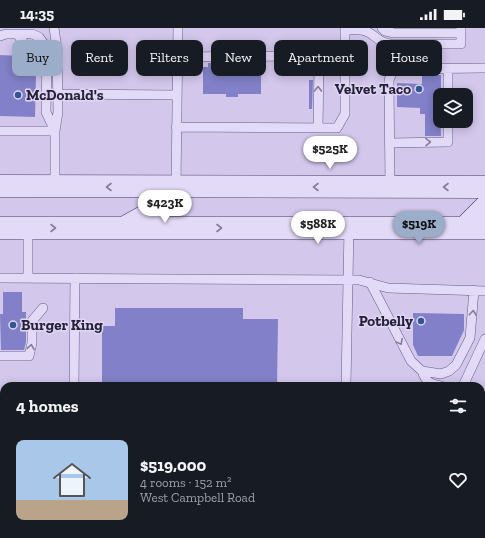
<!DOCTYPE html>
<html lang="en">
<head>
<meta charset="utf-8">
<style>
  :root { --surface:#171b24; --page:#20242c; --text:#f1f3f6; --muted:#9ea1a6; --accent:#9badc9 }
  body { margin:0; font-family:"Zilla Slab",serif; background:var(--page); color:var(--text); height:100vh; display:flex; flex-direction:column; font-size:15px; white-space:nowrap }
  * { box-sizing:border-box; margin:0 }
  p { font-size:13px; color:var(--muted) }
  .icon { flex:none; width:22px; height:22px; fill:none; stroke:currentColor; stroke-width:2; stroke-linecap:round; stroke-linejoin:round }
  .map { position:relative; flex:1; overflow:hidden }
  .side { position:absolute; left:0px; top:354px; width:485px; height:156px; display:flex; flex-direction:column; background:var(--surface); border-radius:12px 12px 0 0; box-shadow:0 2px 10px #0003 }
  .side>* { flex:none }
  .top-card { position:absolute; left:12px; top:12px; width:461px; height:36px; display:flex; gap:8px }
  .fabs { position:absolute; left:433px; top:60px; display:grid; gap:8px }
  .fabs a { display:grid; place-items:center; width:40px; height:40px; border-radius:8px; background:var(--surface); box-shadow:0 2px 10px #0003; font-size:20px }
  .price { position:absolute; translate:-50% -34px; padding:0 9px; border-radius:14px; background:#fff; color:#222; font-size:13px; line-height:26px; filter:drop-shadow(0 1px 2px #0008) }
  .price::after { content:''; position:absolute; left:50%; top:24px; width:12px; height:9px; margin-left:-6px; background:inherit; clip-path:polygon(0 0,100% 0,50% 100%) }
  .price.active { background:var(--accent); color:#111 }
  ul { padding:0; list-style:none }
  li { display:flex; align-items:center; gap:12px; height:100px; padding:0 16px }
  li span { display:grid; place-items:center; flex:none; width:112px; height:80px; border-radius:8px; color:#555 }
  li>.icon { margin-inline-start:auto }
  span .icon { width:48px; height:48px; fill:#fffc; stroke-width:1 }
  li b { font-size:17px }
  h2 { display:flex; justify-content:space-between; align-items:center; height:48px; padding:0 16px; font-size:17px }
  .chip { padding:0 14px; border-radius:8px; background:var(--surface); box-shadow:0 2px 10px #0003; font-size:14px; line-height:36px }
  .chip.active { background:var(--accent); color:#111 }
  .status { display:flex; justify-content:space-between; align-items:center; height:28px; padding:0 20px; background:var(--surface); direction:ltr }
  .status svg { height:11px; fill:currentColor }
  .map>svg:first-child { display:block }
  .building { fill:#8280c8 }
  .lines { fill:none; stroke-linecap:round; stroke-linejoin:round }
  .service-casing { stroke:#635e87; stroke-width:10 }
  .secondary-casing { stroke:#454168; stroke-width:23 }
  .service { stroke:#e3daf7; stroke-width:9 }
  .secondary { stroke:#e3daf7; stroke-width:22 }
  .oneway { stroke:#837d98 }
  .poi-dot { fill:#315792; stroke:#e0d6f4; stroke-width:1.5 }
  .labels { text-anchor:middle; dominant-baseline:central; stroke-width:3; stroke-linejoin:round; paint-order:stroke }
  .poi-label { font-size:15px; font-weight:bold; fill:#232038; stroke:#e0d6f4; text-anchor:end }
</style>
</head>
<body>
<div class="status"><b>14:35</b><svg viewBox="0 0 49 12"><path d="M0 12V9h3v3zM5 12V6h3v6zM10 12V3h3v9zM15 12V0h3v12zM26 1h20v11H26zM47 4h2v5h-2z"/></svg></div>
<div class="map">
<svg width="485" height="510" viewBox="0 0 485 510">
  <rect width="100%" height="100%" fill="#d3c7ec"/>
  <path class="building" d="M0,27L21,28V46H36L35,89L0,88Z
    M208,35H261V66H238V69H226V66H203V39H208Z
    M422,47H441V67H440L441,108H425V86H420V80L397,79V55L422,56Z
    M309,52H313L312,81H309Z
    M3,264H22V284H26V314L24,322H1L0,286H3Z
    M115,280H243V291H278L277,358H102V298H115Z
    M413,285L464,286V302L452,328H418L413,317Z"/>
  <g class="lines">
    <g class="service-casing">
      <path id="service" d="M54,0L57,20L58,84L55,103V158
        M382,0L385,3L394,5H461
        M345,2C351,2 359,1 365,3C376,6 376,14 390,16H461V0
        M17,6L46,45
        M0,8L6,6H32L39,9L44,16L47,30L46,84L55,103
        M178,29L297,28L314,29L319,37L318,100
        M448,41V67
        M58,66L177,67
        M176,99L337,100L345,86V0
        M0,103H55
        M389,115L448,114V93
        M176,159L178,0
        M390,159L389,52L392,45L397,41L485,40
        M28,200V250
        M0,250L359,252L388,260L485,263
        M370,254L411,333L422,343L441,346L449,343L456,337L470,310L474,262
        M0,328H29L32,315V293L43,280
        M422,343C426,354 430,356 441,358
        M74,358L75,250
        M346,358L349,200
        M463,358L485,311
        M481,373L485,375
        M0,427H4
        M0,469H4
        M24,510V506
        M72,510V506"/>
    </g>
    <g class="secondary-casing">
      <path id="secondary" d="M0,158L485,159
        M125,199L161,179L176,159
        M0,200H485
        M464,200L485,179
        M481,422L485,414
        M432,510L434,506"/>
    </g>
    <use href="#service" class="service"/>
    <use href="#secondary" class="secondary"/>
  </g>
  <defs><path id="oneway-chevron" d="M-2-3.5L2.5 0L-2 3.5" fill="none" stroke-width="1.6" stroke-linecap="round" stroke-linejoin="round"/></defs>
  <g class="oneway">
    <use href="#oneway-chevron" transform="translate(318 61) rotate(-89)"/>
    <use href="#oneway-chevron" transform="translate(428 114) rotate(-1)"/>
    <use href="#oneway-chevron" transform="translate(109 159) rotate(-180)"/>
    <use href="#oneway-chevron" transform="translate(316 159) rotate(180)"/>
    <use href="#oneway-chevron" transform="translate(446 159) rotate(-180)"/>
    <use href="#oneway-chevron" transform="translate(53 200)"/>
    <use href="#oneway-chevron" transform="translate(219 200)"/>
    <use href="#oneway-chevron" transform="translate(473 285) rotate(-85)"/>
    <use href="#oneway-chevron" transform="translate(400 314) rotate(62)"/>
    <use href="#oneway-chevron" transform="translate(31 319) rotate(-81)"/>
  </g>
  <g class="poi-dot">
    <circle cx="419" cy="61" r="4"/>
    <circle cx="18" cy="67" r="4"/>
    <circle cx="421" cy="293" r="4"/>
    <circle cx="13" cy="297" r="4"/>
  </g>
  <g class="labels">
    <g class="poi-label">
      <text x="411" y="61">Velvet Taco</text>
      <text x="26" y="67" text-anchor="start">McDonald's</text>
      <text x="413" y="293">Potbelly</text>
      <text x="21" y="297" text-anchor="start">Burger King</text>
    </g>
  </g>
</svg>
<div class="fabs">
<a><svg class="icon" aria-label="layers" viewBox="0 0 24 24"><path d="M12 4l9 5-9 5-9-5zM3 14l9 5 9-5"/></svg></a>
</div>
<b class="price" style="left:330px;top:142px">$525K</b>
<b class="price" style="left:165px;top:196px">$423K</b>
<b class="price" style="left:318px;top:217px">$588K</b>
<b class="price active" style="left:419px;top:217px">$519K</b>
<div class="top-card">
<a class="chip active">Buy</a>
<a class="chip">Rent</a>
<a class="chip">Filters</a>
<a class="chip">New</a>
<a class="chip">Apartment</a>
<a class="chip">House</a>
</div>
<section class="side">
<h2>4 homes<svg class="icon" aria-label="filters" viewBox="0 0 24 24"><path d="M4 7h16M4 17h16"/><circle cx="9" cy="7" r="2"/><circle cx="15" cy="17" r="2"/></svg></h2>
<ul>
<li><span style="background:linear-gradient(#a9c7e8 75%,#b9a48a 0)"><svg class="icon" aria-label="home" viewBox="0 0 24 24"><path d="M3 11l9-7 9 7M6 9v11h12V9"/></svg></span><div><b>$519,000</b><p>4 rooms · 152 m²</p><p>West Campbell Road</p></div><svg class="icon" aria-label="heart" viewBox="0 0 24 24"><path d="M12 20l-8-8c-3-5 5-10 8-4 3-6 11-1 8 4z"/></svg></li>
</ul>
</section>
</div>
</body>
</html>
